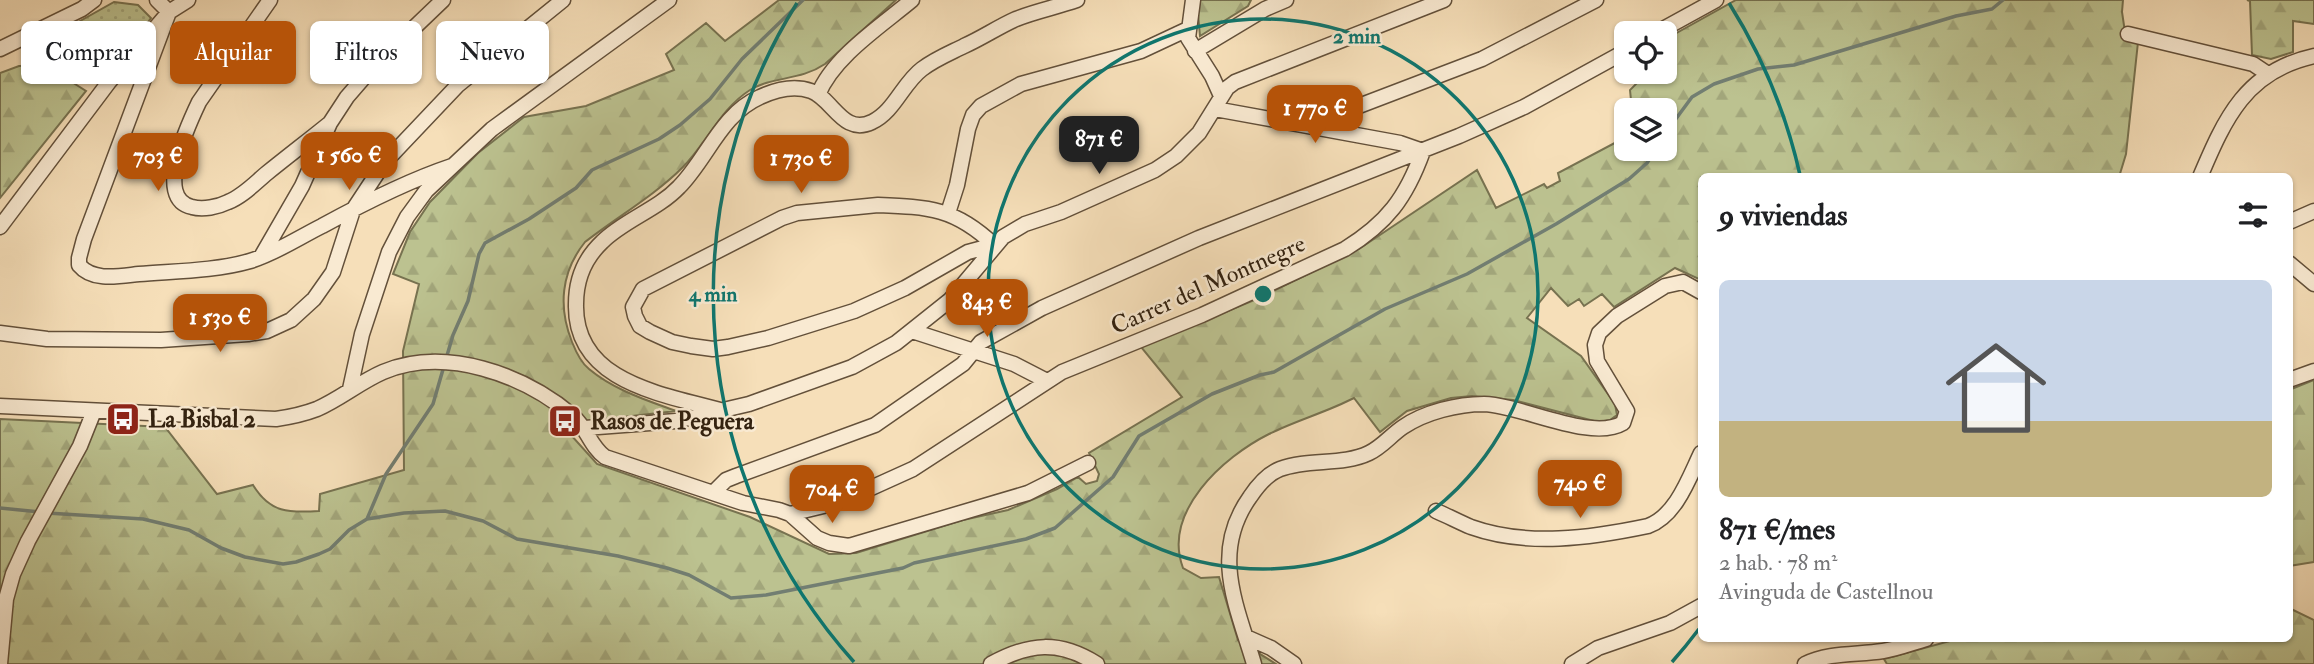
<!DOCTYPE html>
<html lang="es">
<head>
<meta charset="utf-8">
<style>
  :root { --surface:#fff; --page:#f2f2f2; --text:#202124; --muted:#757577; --accent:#b45309 }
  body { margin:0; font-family:"IM FELL Double Pica",serif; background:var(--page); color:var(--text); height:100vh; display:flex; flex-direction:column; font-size:26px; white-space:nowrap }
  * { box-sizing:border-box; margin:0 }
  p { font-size:23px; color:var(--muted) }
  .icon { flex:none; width:38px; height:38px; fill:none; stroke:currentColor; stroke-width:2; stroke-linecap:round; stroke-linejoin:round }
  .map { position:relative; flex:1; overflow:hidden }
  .side { position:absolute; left:1698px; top:173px; width:595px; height:469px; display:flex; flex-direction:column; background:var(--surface); border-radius:10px; box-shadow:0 2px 5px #0004 }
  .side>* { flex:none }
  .banner { position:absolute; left:21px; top:21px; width:665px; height:63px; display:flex; gap:14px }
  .controls { position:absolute; left:1614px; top:21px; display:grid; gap:14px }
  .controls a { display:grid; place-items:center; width:63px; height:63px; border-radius:10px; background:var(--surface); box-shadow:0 2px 5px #0004; font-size:35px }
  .price { position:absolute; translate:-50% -60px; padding:0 16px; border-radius:14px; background:var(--accent); color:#fff; font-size:23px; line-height:46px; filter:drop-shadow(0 2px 4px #0008) }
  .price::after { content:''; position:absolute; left:50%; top:42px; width:21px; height:16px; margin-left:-10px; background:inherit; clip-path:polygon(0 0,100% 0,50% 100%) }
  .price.active { background:#222; color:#fff }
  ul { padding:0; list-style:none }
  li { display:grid; align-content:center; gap:14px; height:371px; padding:0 21px }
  li span { display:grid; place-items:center; height:217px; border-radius:10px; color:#555 }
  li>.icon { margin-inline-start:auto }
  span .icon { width:126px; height:126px; fill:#fffc; stroke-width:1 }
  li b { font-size:30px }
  h2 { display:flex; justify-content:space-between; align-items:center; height:84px; padding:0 21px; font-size:30px }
  .pill { padding:0 24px; border-radius:10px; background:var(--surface); box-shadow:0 2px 5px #0004; font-size:24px; line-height:63px }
  .pill.active { background:var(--accent); color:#fff }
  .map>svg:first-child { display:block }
  .forest { fill:url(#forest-firs); stroke:#777250; stroke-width:2 }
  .park { fill:url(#park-dots); stroke:#777250; stroke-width:2 }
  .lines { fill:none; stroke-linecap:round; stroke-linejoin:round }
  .stream { stroke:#727e72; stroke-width:3.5 }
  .street-casing { stroke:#63503a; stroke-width:17 }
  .street { stroke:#f9ead2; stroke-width:14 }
  .ring { fill:none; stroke:#0f766e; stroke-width:3.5 }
  .labels { text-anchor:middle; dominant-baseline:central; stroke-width:5; stroke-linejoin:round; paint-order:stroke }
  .street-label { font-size:24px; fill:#32210f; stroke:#f9ead2 }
  .poi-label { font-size:24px; font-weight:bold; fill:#32210f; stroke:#f9ead2; text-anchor:start }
  .centre { fill:#0f766e; stroke:#f9ead2; stroke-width:3.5 }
  .ring-label { font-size:21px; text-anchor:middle; font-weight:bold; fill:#0f766e; stroke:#f9ead2; stroke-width:5; stroke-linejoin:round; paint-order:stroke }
</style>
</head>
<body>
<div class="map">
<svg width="2314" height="664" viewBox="0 0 2314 664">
  <defs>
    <pattern id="forest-firs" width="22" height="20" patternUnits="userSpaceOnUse" patternTransform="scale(1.75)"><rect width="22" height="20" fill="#bcc290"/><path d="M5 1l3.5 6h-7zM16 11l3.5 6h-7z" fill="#a2a67b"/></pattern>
    <pattern id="park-dots" width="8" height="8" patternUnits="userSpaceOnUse" patternTransform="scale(1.75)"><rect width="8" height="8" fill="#bcc290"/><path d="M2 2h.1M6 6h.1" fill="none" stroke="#a2a67b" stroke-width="1.8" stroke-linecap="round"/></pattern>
  </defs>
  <rect width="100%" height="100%" fill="#f6dfb9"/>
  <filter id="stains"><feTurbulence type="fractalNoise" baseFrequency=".00286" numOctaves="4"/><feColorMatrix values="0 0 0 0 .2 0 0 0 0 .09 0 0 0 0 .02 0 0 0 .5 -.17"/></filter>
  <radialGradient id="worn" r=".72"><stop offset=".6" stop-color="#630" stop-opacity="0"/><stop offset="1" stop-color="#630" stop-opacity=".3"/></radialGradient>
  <path class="forest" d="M779,0H896L825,64C800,81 773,76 750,90C720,109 707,143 683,167C654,196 617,217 585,242C561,272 558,307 572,342C576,352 581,363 589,369C614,390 646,400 676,411L561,424L597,464L750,517L829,554L856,553L963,520L1008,510L1057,489L1078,477L1086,484L1097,481L1099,474L1089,453L1182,397L1141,347L1259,298L1359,249L1477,170L1496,208L1544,184L1547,188L1560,181L1558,173L1626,137V149H1664V110H1632L1630,90L1642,78L1640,72H1664V40L1736,0H2123L2122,12L2126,39L2138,42L2126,154L2119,177H1701V280L1675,268L1614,307L1602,294L1584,306L1579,299L1568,306L1551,288L1527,318L1581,356L1615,404L1617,415L1610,420L1598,422L1513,400L1472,396L1451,398L1407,411L1380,432L1354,398C1327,412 1297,420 1269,434C1223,457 1162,512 1183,568L1201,578L1219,577L1238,640L1276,664H0V419L165,427L217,494L253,485C270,513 289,513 319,511L320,494L404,470L403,351L419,284L393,274L410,232L430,202L478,153L524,117L586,106L674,70L666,54L706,23L725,41Z
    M1199,0H1251L1248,6L1200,36L1198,14Z
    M2247,0H2314V24L2293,21V52L2271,59L2252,55L2250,1Z
    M45,65L86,91L0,198V73L19,66Z
    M2314,380V562L2289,566V390Z
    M2289,608L2314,620V664H1887L1884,659L1957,639H2289Z"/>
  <path class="park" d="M114,2L138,5L151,18L103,82L41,43Z"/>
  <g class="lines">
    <path class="stream" d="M1664,135L1692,97L1714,84L1758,69L1794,65L1956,16L1992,9L2003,0
      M446,359L453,335L468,301L479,254L485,243L529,219L576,188L592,170L659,139L680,125L710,99L742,59L803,0
      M0,508L40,512
      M47,513L143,519L189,530L221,548L245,557L283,564L296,562L319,554L330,549L349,530L367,519L404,513L445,511L483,521L517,539L618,556L667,568L689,575L731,598L766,595L903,568L914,563L1026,539L1055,528L1113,477L1139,436L1212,394L1260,375L1274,372L1385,309L1467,274L1556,224L1629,179L1647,163L1656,149
      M367,519L386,474L433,404L444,366"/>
    <g class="street-casing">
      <path id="street" d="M157,0L169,12
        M270,0L199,102C189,123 153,199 192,207C203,210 218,207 228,202C243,196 255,183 267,173C288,156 309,140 330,123
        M1193,0L1188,38L1212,76L1221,96
        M169,12L84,239L79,258V265C93,282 120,276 139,274C176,271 215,271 250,261C276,253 298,238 322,226C364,203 407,181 452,166
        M1656,33L1716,0
        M2128,34L2253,64L2268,74
        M0,49L82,9L94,0
        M1195,51L1265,9L1286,0
        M818,95C833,57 881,26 912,0
        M1309,125L1482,59L1596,0
        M2200,177C2225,118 2246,71 2314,56
        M878,205C929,207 955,208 994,245L968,252L905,288L854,311L768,338L728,347L713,349L691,346L672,342L650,332L640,326L635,316L633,307L643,289L782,218L797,213Z
        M948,213L957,185L968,129L973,115L981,106L1021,84L1141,51L1188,29
        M2289,222L2314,211
        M0,227L109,82L169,12L188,0
        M261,257L302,186L330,123L347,97L373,67L443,0
        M2289,263L2314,284
        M912,331L1014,364L1047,381
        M0,333L47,339L161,340L248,334L267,331L291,320L314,299L333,272L353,210L384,163L458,85L563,0
        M2289,380L2314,371
        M350,389L362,334L389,252L407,217L426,191L492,129L669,0
        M0,406L276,419C290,417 304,414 317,409C340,399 360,382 383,372C445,346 523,374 573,416C587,428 590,446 605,457L743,503L779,510L790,514L817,538L829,543L849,546L1028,493L1088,463
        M720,410C662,394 574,382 576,304C576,280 584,259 602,242C624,220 657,210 679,187C707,159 721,114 760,97C775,90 794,85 811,91C833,99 843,136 872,122C894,112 903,83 922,69C935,59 950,53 964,46C982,38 998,27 1016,19C1036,11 1057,7 1077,0
        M585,428L676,421L749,404L852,367L896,343L950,300L1003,237L1025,224L1061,212L1155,170L1176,156L1199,133L1227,88L1235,82L1444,0
        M713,493L726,480L736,476L875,425L963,364L981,342L1042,308L1199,238L1459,136L1524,107L1626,51
        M1436,511C1448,516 1459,522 1471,527C1527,547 1591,538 1648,526C1676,516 1689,478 1701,453
        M790,514L840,502L913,469L1062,372L1202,315L1345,249C1387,223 1406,198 1423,151L1400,143L1215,109
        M1246,637L1271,648L1294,664
        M0,664L6,599L13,574L28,541L80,446L94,411
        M991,664C1029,643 1059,640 1097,664
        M1254,664C1237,606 1210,553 1250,497C1258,485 1267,474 1280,469C1309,458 1342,466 1369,453C1382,447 1391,435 1403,427C1425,412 1458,404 1484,404C1521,405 1591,442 1623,423L1627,411L1597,361L1595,345L1599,333L1617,316L1665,286L1683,282L1701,292
        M1572,664L1598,648L1670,623L1701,606
        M1805,664C1829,652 1857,655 1883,651C1897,649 1912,643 1926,639"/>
    </g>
    <use href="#street" class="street"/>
  </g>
  <g class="ring">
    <circle cx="1263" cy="294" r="275"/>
    <path d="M1699 629A550 550 0 0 1 1672 662M854 662A550 550 0 0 1 797 3M1729 3A550 550 0 0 1 1800 175"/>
  </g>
  <defs>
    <g id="bus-square" transform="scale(1.75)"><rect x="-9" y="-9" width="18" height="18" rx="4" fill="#8f2418" stroke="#f9ead2"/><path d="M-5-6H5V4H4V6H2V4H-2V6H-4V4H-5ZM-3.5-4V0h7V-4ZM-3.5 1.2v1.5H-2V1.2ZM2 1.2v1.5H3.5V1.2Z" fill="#fff"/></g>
  </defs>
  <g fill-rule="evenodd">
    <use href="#bus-square" x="123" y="419"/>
    <use href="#bus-square" x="565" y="421"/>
  </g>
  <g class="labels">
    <g class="street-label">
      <text transform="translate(1208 285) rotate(-24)">Carrer del Montnegre</text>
    </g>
    <g class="poi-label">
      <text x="148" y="419">La Bisbal 2</text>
      <text x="590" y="421">Rasos de Peguera</text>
    </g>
  </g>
  <circle cx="1263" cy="294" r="10" class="centre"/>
  <g class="ring-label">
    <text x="1357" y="43">2 min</text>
    <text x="713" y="301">4 min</text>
  </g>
  <rect width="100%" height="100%" filter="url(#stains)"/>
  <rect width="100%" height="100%" fill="url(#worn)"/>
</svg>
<div class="controls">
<a><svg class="icon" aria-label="locate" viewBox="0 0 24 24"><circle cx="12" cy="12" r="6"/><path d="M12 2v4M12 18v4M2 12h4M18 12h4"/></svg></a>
<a><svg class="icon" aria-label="layers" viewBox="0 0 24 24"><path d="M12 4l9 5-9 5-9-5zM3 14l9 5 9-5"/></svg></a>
</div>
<b class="price" style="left:1315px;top:145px">1 770 €</b>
<b class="price active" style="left:1099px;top:176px">871 €</b>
<b class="price" style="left:349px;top:192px">1 560 €</b>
<b class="price" style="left:158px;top:193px">703 €</b>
<b class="price" style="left:801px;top:195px">1 730 €</b>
<b class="price" style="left:987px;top:339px">843 €</b>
<b class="price" style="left:220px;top:354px">1 530 €</b>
<b class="price" style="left:1580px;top:520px">740 €</b>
<b class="price" style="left:832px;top:525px">704 €</b>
<div class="banner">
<a class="pill">Comprar</a>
<a class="pill active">Alquilar</a>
<a class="pill">Filtros</a>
<a class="pill">Nuevo</a>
</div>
<section class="side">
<h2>9 viviendas<svg class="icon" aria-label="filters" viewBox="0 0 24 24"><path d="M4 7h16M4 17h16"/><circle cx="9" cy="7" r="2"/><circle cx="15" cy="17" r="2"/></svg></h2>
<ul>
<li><span style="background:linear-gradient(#c9d6e8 65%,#c2b280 0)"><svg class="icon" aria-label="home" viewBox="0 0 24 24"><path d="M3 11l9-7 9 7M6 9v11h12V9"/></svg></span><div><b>871 €/mes</b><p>2 hab. · 78 m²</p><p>Avinguda de Castellnou</p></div></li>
</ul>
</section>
</div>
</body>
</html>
